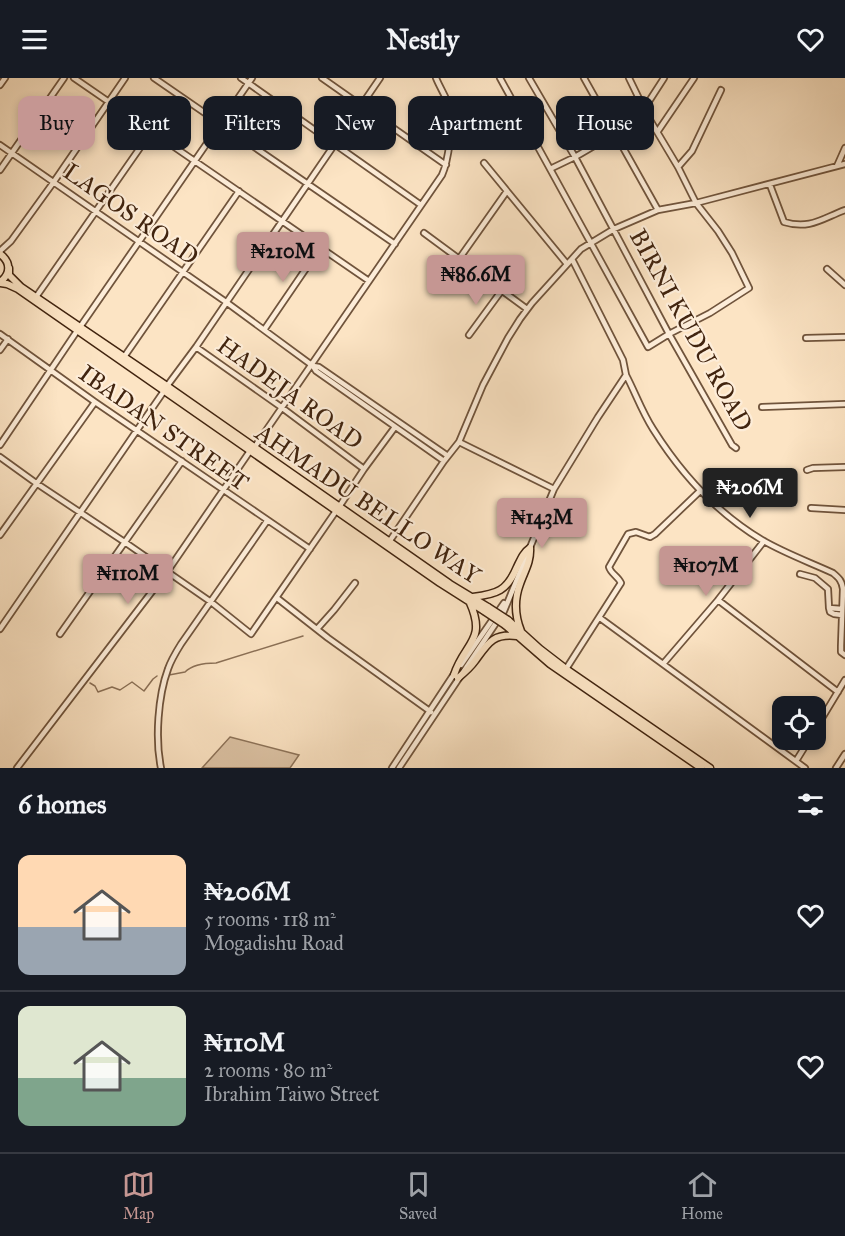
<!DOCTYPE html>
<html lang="en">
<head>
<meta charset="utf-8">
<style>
  :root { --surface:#171b24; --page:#20242c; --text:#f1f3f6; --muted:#9ea1a6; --line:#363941; --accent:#c59692 }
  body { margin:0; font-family:"IM FELL Great Primer",serif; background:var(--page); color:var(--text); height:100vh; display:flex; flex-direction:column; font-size:22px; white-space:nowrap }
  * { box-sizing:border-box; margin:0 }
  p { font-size:20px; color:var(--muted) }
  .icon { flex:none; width:33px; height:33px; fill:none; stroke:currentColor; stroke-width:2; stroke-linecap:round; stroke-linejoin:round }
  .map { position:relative; height:690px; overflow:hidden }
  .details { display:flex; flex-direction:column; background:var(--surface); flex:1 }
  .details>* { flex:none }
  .banner { position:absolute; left:18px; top:18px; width:810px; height:54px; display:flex; gap:12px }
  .buttons { position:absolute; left:772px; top:618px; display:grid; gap:12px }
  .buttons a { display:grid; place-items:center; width:54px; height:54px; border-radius:12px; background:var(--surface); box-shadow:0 3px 9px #0003; font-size:30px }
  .price { position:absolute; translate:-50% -51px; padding:0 14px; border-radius:6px; background:var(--accent); color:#111; font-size:20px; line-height:39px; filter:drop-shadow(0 2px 3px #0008) }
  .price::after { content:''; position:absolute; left:50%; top:36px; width:18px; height:14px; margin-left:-9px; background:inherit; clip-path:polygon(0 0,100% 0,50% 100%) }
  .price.active { background:#222; color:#fff }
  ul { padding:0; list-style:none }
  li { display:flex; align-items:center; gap:18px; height:150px; padding:0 18px }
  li+li { border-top:2px solid var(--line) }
  li span { display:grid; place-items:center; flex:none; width:168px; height:120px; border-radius:12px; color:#555 }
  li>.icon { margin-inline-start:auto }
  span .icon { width:72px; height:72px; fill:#fffc; stroke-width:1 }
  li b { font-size:26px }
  h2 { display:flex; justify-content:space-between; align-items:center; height:72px; padding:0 18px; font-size:26px }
  .chip { padding:0 21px; border-radius:12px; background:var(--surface); box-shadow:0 3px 9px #0003; font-size:21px; line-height:54px }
  .chip.active { background:var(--accent); color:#111 }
  header { display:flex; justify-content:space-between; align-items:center; height:78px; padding:0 18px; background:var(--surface); font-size:27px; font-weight:800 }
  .menu { display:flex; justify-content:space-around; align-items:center; height:84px; border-top:2px solid var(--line); background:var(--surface); font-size:16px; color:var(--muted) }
  .menu a { display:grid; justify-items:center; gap:3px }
  .menu .active { color:var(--accent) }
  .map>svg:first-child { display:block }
  .green { fill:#dcc3a5; stroke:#8e745a; stroke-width:1.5 }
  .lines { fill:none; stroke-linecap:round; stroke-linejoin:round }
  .stream { stroke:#8b7056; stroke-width:1.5 }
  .minor-casing { stroke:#70543c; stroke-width:8 }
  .major-casing { stroke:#41240f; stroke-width:9 }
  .minor { stroke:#fdedd9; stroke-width:4.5 }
  .major { stroke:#fce4c4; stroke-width:6 }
  .major-bridge-casing { stroke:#41240f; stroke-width:9; stroke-linecap:butt }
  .major-bridge { stroke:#fce4c4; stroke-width:6 }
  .labels { text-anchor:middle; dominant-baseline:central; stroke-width:4.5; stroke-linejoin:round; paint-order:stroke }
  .street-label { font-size:24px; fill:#41240f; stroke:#fdedd9 }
</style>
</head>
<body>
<header><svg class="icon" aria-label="menu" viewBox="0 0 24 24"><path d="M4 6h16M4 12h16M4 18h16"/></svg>Nestly<svg class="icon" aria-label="heart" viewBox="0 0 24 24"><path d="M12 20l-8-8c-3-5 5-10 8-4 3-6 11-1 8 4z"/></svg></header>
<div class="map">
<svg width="845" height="690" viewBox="0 0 845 690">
  <rect width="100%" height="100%" fill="#fce4c4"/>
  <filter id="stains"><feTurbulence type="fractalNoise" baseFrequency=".00333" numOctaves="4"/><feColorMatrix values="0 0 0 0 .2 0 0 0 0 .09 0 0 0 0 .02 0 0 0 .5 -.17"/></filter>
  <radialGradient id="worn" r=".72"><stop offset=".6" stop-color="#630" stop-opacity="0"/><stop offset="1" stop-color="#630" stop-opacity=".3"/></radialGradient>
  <path class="green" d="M230,659L299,677L290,690H202Z"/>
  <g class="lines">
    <path class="stream" d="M169,597L185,594C193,586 205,585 216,585L303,558
      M90,605L95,608L98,614L112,609L120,612L132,604L144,613L153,601L157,598"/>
    <g class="minor-casing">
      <path id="minor" d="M74,0L369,203
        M154,0L395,166
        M241,0L421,127
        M322,0L446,87
        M500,0L648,269L669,256L710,235L749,210L732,175L718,153L696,125L678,89L647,37L575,79L550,91
        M529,0L575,79L669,256L732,367L736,370
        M584,0L658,132
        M629,0L647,37
        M0,7L5,0
        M644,31L664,0
        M658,53L694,0
        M0,67L226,224L313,288L316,293L444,383
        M484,85L567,186
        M837,88L845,70
        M678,89L692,73L721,12
        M0,92L64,0
        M770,107L784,144C810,152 823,140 845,132
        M424,155L527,231
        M0,173L11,163L53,105L125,0
        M459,181L507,113
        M827,191L845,207
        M36,219L151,54
        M80,249L252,0
        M264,252L320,170
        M0,256L95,324L310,471
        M469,257L502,212
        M806,260L845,259
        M196,269L281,329L364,391
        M0,272L8,261
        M124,279L239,113
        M313,288L319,289L448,378
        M626,297C635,314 642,334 653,351C680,394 717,435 762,462C784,475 809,484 833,495C839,500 842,503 843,511L841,568V574L845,577
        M167,308L196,269L380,0
        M762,329L845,326
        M459,364L554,411
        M0,367L77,253
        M254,370L442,97C448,84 454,44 450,31C447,20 440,10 436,0
        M0,379L36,405L126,465L211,524L251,556L336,433
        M807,392L813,390L845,389
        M339,429L364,391L395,349
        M811,430L845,432
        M0,457L95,324
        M389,464L444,383L459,364L483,307L508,260L520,241L532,225L581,171L614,151L658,132L696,125L845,86
        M800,496L815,500L828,511L829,530L842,531
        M277,520L328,560L431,634
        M718,522L838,614
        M829,530L830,534L834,536L842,537
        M600,540L805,690
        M0,551L164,313
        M317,551L334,532L355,505
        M60,556L182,383
        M663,586L718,522L764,463
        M461,587L504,525
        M566,591L619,508L621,505C618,498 611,496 609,489L628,456L636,454L650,459L655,456L700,413
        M816,650L845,602
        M796,683L809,662
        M17,690L167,494L250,373
        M161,690C155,661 158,618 168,591C171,582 176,574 181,566L267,443
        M392,690L454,596
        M399,690L504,533L554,411L598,339L626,297L623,282L572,181
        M836,690L845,676"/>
    </g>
    <g class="major-casing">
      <path id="major" d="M0,176C11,184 11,196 0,204
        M9,190V197L21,209L167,308L450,506L488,529
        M0,205L7,206L18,211L440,505L484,533
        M473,519C497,516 507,513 517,489C521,481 523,475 530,470
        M508,542L540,571L566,591L710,690
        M505,547L550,586L701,690
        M521,553C515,538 514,522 520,506C524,494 531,484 530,470
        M454,597C464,565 487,563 470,525
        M458,600C464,595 470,590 475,583C488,565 493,555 517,558"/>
    </g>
    <use href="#minor" class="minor"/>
    <use href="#major" class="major"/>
    <g class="major-bridge-casing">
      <path id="major-bridge" d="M488,529L508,542
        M484,533L505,547"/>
    </g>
    <use href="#major-bridge" class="major-bridge"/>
  </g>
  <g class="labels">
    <g class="street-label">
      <text transform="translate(131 136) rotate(35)">LAGOS ROAD</text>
      <text transform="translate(691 252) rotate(61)">BIRNI KUDU ROAD</text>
      <text transform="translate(290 315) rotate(36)">HADEJA ROAD</text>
      <text transform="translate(164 350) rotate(35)">IBADAN STREET</text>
      <text transform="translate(368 426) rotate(34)">AHMADU BELLO WAY</text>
    </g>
  </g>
  <rect width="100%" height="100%" filter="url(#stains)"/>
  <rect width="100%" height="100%" fill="url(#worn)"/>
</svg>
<div class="buttons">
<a><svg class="icon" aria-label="locate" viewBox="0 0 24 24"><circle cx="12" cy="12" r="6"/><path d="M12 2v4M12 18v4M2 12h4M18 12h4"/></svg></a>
</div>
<b class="price" style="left:283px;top:205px">₦210M</b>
<b class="price" style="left:476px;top:228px">₦86.6M</b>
<b class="price active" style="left:750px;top:441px">₦206M</b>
<b class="price" style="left:542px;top:471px">₦143M</b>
<b class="price" style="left:706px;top:519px">₦107M</b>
<b class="price" style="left:128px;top:527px">₦110M</b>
<div class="banner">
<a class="chip active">Buy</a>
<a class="chip">Rent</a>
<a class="chip">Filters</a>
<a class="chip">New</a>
<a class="chip">Apartment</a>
<a class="chip">House</a>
</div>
</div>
<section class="details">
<h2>6 homes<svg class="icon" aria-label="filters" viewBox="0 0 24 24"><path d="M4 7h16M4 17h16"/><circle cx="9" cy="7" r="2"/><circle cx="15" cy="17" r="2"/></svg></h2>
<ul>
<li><span style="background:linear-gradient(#ffd9b3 60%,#9aa5b1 0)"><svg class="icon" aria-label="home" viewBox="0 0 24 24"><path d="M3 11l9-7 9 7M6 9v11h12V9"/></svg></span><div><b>₦206M</b><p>5 rooms · 118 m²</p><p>Mogadishu Road</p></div><svg class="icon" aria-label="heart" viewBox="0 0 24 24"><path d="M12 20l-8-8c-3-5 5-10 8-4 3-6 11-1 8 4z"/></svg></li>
<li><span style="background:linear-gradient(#dfe7d0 60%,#7fa58c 0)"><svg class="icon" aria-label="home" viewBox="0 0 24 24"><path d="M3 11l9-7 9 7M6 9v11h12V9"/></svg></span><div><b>₦110M</b><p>2 rooms · 80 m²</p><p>Ibrahim Taiwo Street</p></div><svg class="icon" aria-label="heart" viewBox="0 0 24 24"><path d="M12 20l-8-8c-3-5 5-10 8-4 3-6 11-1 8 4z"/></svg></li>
</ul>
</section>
<nav class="menu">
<a class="active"><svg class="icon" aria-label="map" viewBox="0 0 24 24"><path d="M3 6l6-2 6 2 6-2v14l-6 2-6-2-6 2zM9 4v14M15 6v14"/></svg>Map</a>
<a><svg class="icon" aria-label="saved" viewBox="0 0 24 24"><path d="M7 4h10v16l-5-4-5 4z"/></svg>Saved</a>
<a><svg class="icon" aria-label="home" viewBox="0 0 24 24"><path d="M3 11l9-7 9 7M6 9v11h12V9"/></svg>Home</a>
</nav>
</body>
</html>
